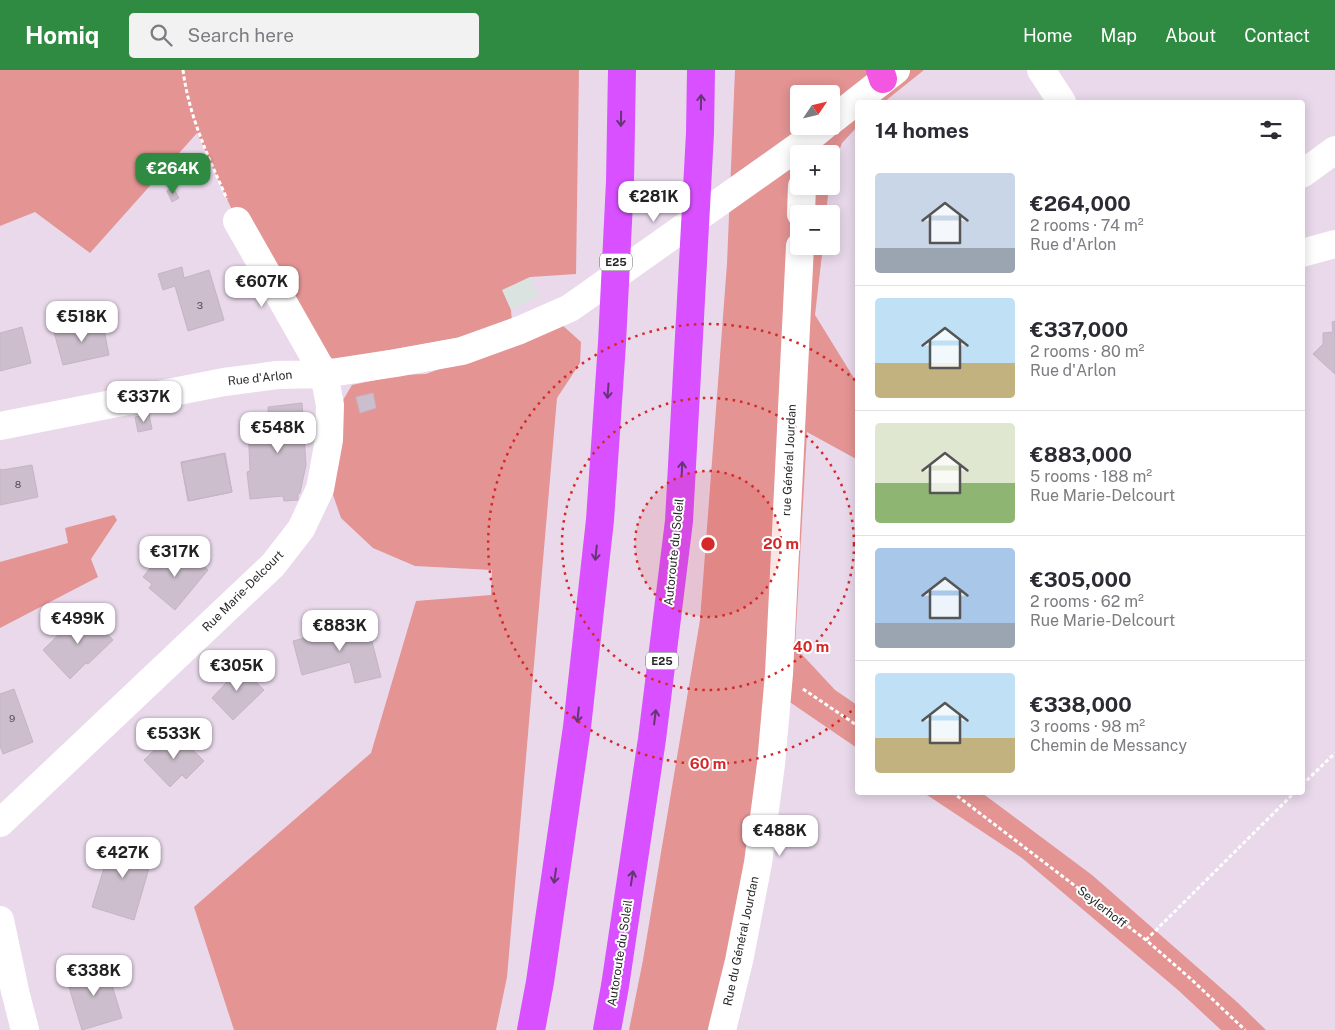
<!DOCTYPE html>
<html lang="en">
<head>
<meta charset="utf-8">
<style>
  :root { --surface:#fff; --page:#f2f2f3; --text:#2b2b33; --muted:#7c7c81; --line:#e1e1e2; --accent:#2f8a42 }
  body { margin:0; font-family:"Public Sans",sans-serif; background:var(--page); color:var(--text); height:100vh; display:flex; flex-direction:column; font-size:19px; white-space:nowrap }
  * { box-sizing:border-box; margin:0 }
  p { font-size:16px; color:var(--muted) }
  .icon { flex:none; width:28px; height:28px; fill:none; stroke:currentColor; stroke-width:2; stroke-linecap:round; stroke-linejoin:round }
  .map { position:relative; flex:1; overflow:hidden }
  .details { position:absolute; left:855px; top:30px; width:450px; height:695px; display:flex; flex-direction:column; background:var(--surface); border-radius:5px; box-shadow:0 2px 12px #0003 }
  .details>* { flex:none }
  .needle { width:32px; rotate:55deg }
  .controls { position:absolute; left:790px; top:15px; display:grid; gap:10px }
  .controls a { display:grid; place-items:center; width:50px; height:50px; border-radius:5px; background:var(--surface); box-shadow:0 2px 12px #0003; font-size:25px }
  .price { position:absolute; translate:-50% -42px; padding:0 11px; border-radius:10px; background:#fff; color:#222; font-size:16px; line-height:32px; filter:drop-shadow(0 1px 2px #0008) }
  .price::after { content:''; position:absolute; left:50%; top:30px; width:15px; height:11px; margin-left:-8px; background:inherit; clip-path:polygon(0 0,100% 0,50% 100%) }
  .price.active { background:var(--accent); color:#fff }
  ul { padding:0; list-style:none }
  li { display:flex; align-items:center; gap:15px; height:125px; padding:0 20px }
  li+li { border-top:1px solid var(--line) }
  li span { display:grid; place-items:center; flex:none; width:140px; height:100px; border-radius:5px; color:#555 }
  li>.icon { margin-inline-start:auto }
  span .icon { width:60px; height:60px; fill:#fffc; stroke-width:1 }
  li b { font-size:21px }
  h2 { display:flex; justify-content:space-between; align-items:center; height:60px; padding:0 20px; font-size:21px }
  header { display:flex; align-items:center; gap:30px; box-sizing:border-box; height:70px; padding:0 25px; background:var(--accent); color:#fff }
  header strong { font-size:24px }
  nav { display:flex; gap:28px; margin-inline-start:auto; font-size:18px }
  .search { width:350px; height:45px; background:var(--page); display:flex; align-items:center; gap:12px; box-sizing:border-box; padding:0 18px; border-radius:5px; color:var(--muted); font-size:19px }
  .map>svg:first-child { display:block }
  .industrial { fill:#dae3df }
  .green { fill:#e39493; fill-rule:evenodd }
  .building { fill:#ccbecc; stroke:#c6b3c6 }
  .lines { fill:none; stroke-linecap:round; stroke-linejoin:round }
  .path { stroke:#fff; stroke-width:3; stroke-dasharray:4 2.5; stroke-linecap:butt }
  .minor { stroke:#fff; stroke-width:28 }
  .major { stroke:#f356e1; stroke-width:28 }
  .highway { stroke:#d850ff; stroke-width:28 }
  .oneway { stroke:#663673 }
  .ring { fill:none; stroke:#d62828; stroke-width:2.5; stroke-dasharray:2.5 5 }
  .labels { text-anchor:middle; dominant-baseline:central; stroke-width:4; stroke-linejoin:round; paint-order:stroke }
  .number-label { font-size:10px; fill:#514e51 }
  .shield { fill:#fff; stroke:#686868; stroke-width:1 }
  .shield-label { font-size:11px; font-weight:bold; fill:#282828 }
  .street-label { font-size:12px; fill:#282828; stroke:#fff }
  .centre { fill:#d62828; stroke:#fff; stroke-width:2.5 }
  .ring-label { font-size:15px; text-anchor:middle; font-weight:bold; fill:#d62828; stroke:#fff; stroke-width:4; stroke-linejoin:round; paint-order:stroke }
</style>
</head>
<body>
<header>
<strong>Homiq</strong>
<div class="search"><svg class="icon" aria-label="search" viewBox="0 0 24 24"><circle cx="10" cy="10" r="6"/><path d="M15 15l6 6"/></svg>Search here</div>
<nav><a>Home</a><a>Map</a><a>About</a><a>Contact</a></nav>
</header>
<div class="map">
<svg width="1335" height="960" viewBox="0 0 1335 960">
  <rect width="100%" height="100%" fill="#e9d9eb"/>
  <path class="industrial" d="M530,207L539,226L511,240L502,220Z"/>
  <path class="green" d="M0,0H579L576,204L530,207L502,220L511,240L512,252L457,268L334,290L315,275L237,151L197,63L90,183L35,142L0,156Z
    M735,0H924L884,32H858L857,57L842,73L831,103V84H799V116H829L826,144H799V176H823L815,245L857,313L858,390L807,362L795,577L835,620L857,635V678L778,624L722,960H629L643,890L700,550L727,194ZM799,24H831V56H799Z
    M561,254L581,272L580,293L557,328L507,907L496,960H234L194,837L371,683L416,531L491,525L492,500L415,496L373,478L341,448L331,419L343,330L352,315L399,305L426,304Z
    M114,445L117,450L91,489L98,507L0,558V492L68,473L65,458Z
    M924,723H982L1092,805L1237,932L1266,960H1221L1178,920L1022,788Z"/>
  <path class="building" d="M173,117L179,128L172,132L167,121Z
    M182,197L184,208L209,200L224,250L188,261L175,216L163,220L158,204Z
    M102,249L109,285L63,295L54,262Z
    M1335,251V304L1313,284L1323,274V263L1333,262L1332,252Z
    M22,257L31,293L0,301V263Z
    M373,323L376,338L360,343L356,327Z
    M302,333L306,395L300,423L298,424V430L284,431L283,426L250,429L247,402L250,401L248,353H269L268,337Z
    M149,344L152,359L138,362L135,347Z
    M225,383L232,422L189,431L181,392Z
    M224,384L232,422L188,431L181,393Z
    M32,395L38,427L0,435V399L2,400Z
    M181,478L208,500L175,540L149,518L152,514L143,507L159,487L168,495Z
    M84,540L113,570L88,594L86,593L70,609L43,580Z
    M367,552L381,607L355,613L350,592L302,605L293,571Z
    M238,594L264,620L233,650L212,628L227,612L223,608Z
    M14,619L33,672L3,684L0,676V624Z
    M174,661L204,691L186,709L182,705L170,717L144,690Z
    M113,769L154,781L134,850L92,837Z
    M106,895L122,948L82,960L66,907Z"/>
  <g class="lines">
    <path class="path" d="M183,0C189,47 208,86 227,129
      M803,619L858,656
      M1302,715L1335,683
      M952,722L1146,870L1191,909L1245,960
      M1146,870L1295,722"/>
    <path class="minor" d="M1041,0L1062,32
      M831,51L896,0
      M1302,104L1335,80
      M801,144L802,116
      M1302,183L1335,174
      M0,356L224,312L277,305L324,304L396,293L462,281L520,260L570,238L803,73L824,56
      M0,753L273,495L301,459L320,419L329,370L330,335L324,304L237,151
      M0,850L15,921L25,960
      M722,960L739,891L758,793L771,694L779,604L800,176"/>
    <path class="major" d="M880,0L883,9"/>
    <path class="highway" d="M531,960L540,912L577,657L600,450L612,273L620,112L622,0
      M607,960L615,916L652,669L679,451L700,63L701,0"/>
  </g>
  <defs><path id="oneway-shaft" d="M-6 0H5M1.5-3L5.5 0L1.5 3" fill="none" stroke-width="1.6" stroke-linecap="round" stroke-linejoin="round" transform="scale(1.25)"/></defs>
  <g class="oneway">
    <use href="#oneway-shaft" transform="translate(701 32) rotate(-89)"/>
    <use href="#oneway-shaft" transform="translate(621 49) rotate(91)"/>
    <use href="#oneway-shaft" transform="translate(608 321) rotate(94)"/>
    <use href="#oneway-shaft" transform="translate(682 399) rotate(-87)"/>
    <use href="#oneway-shaft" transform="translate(596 483) rotate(96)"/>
    <use href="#oneway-shaft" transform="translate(578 645) rotate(96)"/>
    <use href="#oneway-shaft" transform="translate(655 647) rotate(-83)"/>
    <use href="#oneway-shaft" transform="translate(555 806) rotate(98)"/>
    <use href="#oneway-shaft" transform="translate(632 808) rotate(-81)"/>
  </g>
  <circle cx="708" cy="474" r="73" fill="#d62828" fill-opacity=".12"/>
  <g class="ring">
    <circle cx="708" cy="474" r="73"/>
    <circle cx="708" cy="474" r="146"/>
    <path d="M857 636A220 220 0 1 1 857 312"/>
  </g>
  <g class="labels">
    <g class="number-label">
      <text x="200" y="235">3</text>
      <text x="18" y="414">8</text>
      <text x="12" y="648">9</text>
    </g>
    <g class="shield">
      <rect x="600" y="183.5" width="32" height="17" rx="4"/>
      <rect x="646" y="582.5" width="32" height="17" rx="4"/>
    </g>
    <g class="shield-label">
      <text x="616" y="192">E25</text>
      <text x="662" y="591">E25</text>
    </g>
    <g class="street-label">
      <text transform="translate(260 308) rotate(-6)">Rue d'Arlon</text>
      <text transform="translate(789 390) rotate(-87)">rue Général Jourdan</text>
      <text transform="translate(674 482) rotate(-84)">Autoroute du Soleil</text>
      <text transform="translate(243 521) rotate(-45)">Rue Marie-Delcourt</text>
      <text transform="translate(1102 837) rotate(38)">Seylerhoff</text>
      <text transform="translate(741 871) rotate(-78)">Rue du Général Jourdan</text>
      <text transform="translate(620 883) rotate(-81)">Autoroute du Soleil</text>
    </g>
  </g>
  <circle cx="708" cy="474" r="8" class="centre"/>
  <g class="ring-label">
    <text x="781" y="479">20 m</text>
    <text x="811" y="582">40 m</text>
    <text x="708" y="699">60 m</text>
  </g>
</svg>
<div class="controls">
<a><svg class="needle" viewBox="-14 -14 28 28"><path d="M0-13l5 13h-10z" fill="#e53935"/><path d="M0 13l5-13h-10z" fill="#7c7c81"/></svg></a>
<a>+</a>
<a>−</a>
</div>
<b class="price active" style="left:173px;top:125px">€264K</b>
<b class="price" style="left:654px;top:153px">€281K</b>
<b class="price" style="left:262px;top:238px">€607K</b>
<b class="price" style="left:82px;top:273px">€518K</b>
<b class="price" style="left:144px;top:353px">€337K</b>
<b class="price" style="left:278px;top:384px">€548K</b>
<b class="price" style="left:175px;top:508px">€317K</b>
<b class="price" style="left:78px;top:575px">€499K</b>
<b class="price" style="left:340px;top:582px">€883K</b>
<b class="price" style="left:237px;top:622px">€305K</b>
<b class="price" style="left:174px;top:690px">€533K</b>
<b class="price" style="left:780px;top:787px">€488K</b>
<b class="price" style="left:123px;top:809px">€427K</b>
<b class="price" style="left:94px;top:927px">€338K</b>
<section class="details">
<h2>14 homes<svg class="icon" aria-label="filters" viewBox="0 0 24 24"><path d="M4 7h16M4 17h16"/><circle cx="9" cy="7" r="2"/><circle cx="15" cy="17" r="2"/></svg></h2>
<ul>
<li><span style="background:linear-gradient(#c9d6e8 75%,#9aa5b1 0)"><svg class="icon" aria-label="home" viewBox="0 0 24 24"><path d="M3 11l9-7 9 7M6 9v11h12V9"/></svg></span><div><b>€264,000</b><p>2 rooms · 74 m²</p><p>Rue d'Arlon</p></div></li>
<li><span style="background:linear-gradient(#bfe0f5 65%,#c2b280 0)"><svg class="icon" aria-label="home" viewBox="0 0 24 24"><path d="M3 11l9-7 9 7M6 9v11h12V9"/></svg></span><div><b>€337,000</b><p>2 rooms · 80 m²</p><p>Rue d'Arlon</p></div></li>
<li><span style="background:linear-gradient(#dfe7d0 60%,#8fb573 0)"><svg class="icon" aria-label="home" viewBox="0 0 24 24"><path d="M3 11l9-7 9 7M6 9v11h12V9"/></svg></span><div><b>€883,000</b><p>5 rooms · 188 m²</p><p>Rue Marie-Delcourt</p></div></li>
<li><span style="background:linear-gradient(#a9c7e8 75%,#9aa5b1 0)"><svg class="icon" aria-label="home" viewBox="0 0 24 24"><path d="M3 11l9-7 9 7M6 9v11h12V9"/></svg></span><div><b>€305,000</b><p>2 rooms · 62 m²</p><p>Rue Marie-Delcourt</p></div></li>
<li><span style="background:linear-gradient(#bfe0f5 65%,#c2b280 0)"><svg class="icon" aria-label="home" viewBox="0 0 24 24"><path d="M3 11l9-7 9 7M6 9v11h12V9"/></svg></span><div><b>€338,000</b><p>3 rooms · 98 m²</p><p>Chemin de Messancy</p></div></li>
</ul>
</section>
</div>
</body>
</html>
